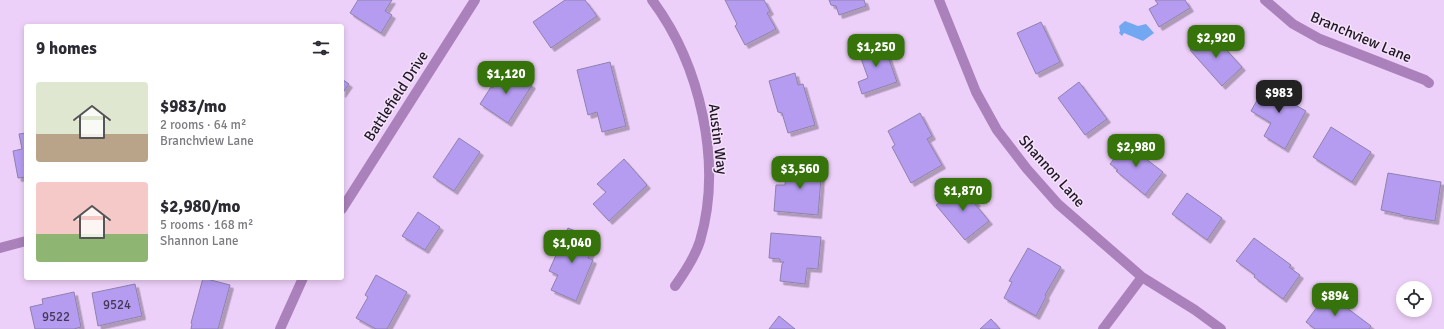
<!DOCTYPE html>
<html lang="en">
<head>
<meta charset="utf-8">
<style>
  :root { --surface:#fff; --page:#f2f2f3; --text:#2b2b33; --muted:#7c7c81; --accent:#36740b }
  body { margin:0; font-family:Signika,sans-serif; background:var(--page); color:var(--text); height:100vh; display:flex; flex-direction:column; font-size:15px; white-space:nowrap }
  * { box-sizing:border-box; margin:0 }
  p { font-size:13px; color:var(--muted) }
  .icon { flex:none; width:22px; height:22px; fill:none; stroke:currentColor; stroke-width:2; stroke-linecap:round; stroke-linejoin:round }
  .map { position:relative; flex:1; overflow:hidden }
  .drawer { position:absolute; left:24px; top:24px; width:320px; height:256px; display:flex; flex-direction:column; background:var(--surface); border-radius:4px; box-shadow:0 2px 6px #0003 }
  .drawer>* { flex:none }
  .buttons { position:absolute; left:1396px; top:281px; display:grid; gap:8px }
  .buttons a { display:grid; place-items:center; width:36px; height:36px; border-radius:50%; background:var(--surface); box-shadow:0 2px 6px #0003; font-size:20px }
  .price { position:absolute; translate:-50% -34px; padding:0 9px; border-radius:8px; background:var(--accent); color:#fff; font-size:13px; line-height:26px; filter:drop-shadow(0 1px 2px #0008) }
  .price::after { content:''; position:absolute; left:50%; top:24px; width:12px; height:9px; margin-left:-6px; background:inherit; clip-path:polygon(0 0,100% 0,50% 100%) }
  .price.on { background:#222; color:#fff }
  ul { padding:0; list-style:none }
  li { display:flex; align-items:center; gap:12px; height:100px; padding:0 12px }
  li span { display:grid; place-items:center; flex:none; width:112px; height:80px; border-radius:4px; color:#555 }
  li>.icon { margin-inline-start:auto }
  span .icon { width:48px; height:48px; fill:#fffc; stroke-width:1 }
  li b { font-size:17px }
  h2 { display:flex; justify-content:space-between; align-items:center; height:48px; padding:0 12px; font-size:17px }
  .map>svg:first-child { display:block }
  .water { fill:#72a8f1 }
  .building { fill:#b59cf1; stroke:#8d82ac; filter:url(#shadow) }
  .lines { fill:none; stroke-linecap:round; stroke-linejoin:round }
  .minor { stroke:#ab81bb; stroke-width:10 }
  .labels { text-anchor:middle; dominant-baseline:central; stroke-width:3; stroke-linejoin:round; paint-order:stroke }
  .number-label { font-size:13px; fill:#453857 }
  .street-label { font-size:15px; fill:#201624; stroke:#f4e2fb }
</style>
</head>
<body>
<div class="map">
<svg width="1444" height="329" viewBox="0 0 1444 329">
  <defs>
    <filter id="shadow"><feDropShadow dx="3.5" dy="3.5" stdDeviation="0" flood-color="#0004"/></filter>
  </defs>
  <rect width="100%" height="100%" fill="#edd0f9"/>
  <path class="water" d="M1125,21L1138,26L1146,24L1154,33L1143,41L1124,33L1122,36L1119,33L1120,31L1119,26Z"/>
  <path class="building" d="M358,0H392L385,11L392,15L381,33L350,13Z
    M565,0H585L597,16L551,48L533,22Z
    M725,0H764L770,11L767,13L776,29L745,45L735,26L737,24Z
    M829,0H864L866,6L839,15L836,6L831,5Z
    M1155,0H1185L1190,8L1159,27L1149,9L1158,4Z
    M1041,22L1060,62L1036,74L1017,33Z
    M1210,32L1242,67L1222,86L1190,50Z
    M883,42L897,82L862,94L858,82L868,78L858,50Z
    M610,62L626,126L602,132L597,112L588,115L577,70Z
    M505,68L532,85L508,123L480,104L491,87L493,88Z
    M795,73L798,85L803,84L815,125L788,133L782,113L778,112L769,81Z
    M342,79L349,84L342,94Z
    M1079,82L1107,119L1085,135L1058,98Z
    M1272,83L1293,96L1290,102L1306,111L1285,149L1264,136L1271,123L1251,111L1264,88L1268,90Z
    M920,113L932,136L927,139L942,165L911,183L892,147L895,145L888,131Z
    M1331,127L1371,152L1352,182L1313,157Z
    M26,133V177L18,178L13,151L22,149L19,134Z
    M459,138L480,152L454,191L433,177Z
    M1128,141L1138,150L1137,152L1163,172L1145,195L1116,171L1118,170L1110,164Z
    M624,159L647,185L609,221L593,204L606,192L597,184Z
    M787,164L822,166L818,215L774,211L776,185H785Z
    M1388,173L1441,182L1435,221L1400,215V214L1381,210Z
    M962,184L977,203L975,204L989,221L965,240L936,205Z
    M1187,193L1222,218L1207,240L1172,214Z
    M418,212L440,227L425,250L402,236Z
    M568,228L597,240L588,258L593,260L576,301L551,290L558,275L549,271Z
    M771,233L821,237L818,269L807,268L805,284L780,281L782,264L784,262H780V259L769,258Z
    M1254,238L1291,265L1289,267L1300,275L1283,299L1254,277L1255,275L1236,261Z
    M1028,248L1061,267L1045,295L1046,297L1036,316L1004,298L1012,282L1009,281Z
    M376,275L407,292L387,329H376L356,318L368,297L365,295Z
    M203,278L230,285L218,329H191L192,324L191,323Z
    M135,284L142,316L98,326L92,293Z
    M74,292L81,327L74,329H35L30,307L43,304L42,299Z
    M1326,295L1342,306L1343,305L1371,326L1369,329H1315L1306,322Z
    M779,316L795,329H769Z
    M991,319L1000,329H980Z"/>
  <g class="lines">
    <path class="minor" d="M652,0C700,64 723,163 700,241C695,257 685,272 675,286
      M939,0L976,92L997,130L1027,169L1058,204L1142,277L1195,310L1221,329
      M1265,0L1293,24L1320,39L1425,80L1429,83
      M342,209L475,0
      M0,248L26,241
      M280,329L303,278
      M1103,329L1142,277"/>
  </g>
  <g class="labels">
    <g class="number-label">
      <text x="117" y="305">9524</text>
      <text x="56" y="317">9522</text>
    </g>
    <g class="street-label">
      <text transform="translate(1361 37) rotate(23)">Branchview Lane</text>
      <text transform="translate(396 96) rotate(-57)">Battlefield Drive</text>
      <text transform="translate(718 139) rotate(83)">Austin Way</text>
      <text transform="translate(1052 171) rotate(48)">Shannon Lane</text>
    </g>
  </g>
</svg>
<div class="buttons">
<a><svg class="icon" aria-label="locate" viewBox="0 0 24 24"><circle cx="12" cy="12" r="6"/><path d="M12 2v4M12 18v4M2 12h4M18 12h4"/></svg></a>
</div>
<b class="price" style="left:1216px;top:59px">$2,920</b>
<b class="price" style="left:876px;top:68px">$1,250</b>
<b class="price" style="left:506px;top:95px">$1,120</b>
<b class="price on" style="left:1279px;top:114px">$983</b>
<b class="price" style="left:1136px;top:168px">$2,980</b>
<b class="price" style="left:800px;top:190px">$3,560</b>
<b class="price" style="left:963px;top:212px">$1,870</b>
<b class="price" style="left:572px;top:264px">$1,040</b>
<b class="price" style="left:1335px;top:317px">$894</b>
<section class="drawer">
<h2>9 homes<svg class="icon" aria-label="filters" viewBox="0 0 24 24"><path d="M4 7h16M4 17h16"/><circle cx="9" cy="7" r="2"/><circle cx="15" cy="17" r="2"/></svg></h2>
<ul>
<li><span style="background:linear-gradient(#dfe7d0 65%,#b9a48a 0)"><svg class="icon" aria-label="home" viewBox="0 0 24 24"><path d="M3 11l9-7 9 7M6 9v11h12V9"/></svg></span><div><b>$983/mo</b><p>2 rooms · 64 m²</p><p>Branchview Lane</p></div></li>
<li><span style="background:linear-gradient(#f6c9c9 65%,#8fb573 0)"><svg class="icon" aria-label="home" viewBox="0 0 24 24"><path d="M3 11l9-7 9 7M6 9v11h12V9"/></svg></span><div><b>$2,980/mo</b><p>5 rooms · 168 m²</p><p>Shannon Lane</p></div></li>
</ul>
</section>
</div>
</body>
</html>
